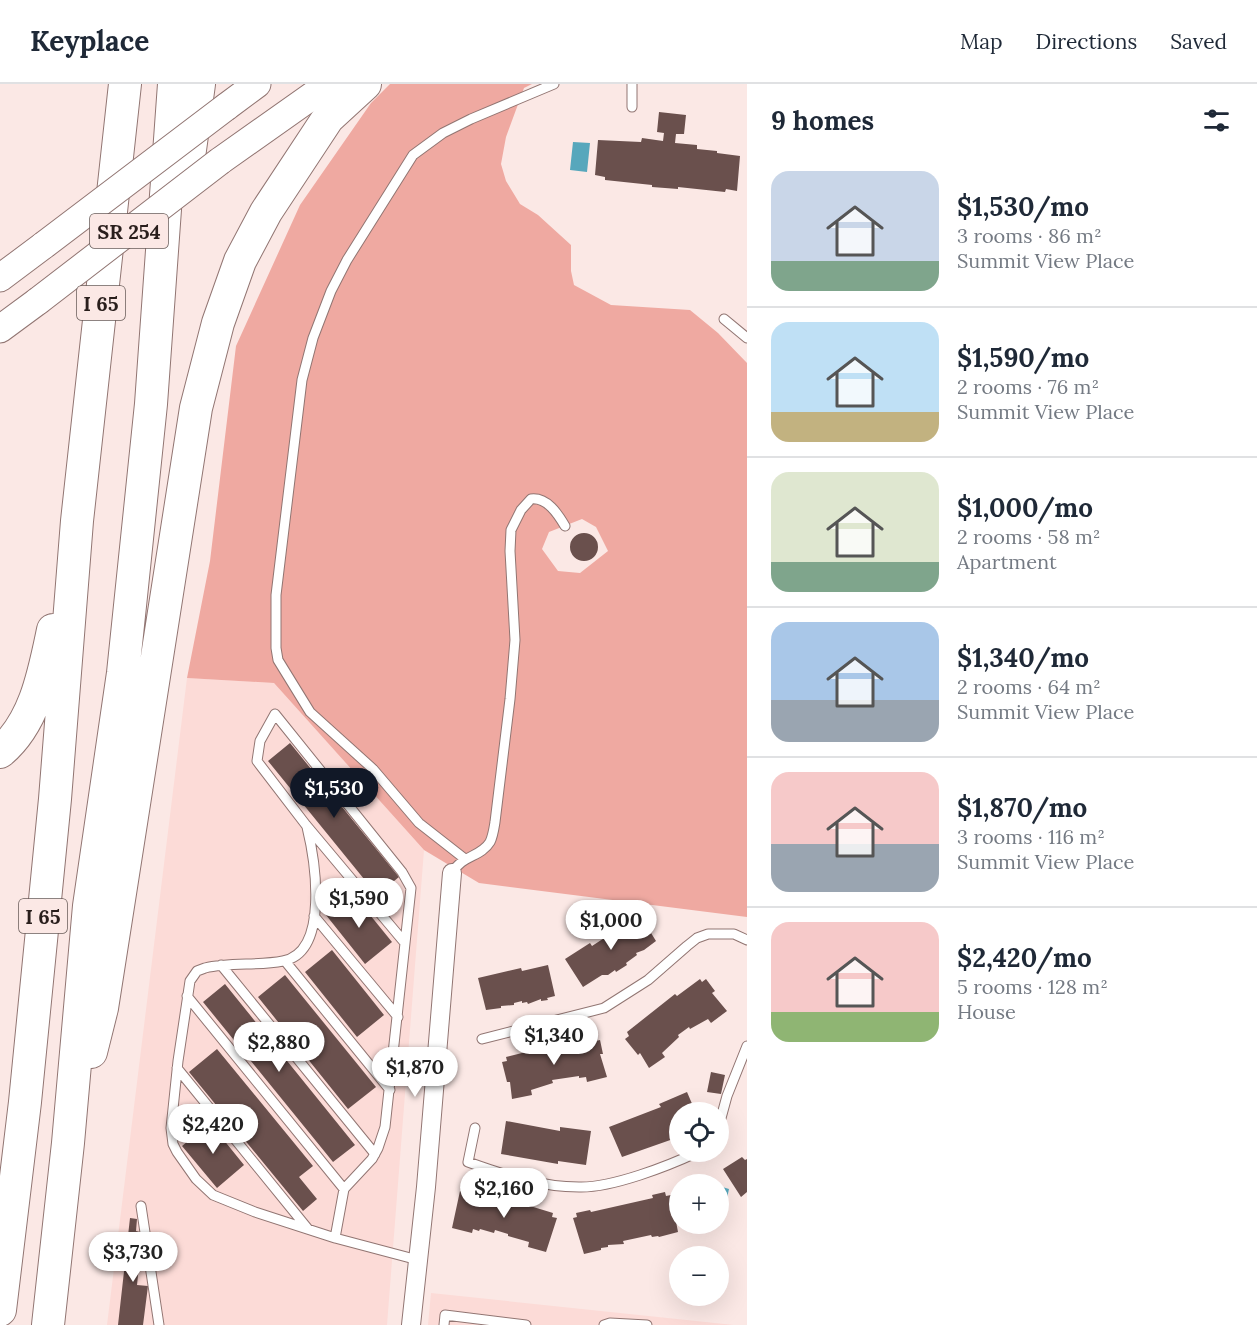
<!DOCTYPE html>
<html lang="en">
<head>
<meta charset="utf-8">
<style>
  :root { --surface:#fff; --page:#f6f6f7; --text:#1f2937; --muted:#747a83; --line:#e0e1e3; --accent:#111827 }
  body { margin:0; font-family:Lora,serif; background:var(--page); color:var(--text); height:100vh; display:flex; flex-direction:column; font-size:22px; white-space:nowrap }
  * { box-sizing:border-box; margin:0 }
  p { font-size:20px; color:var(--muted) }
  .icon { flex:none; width:33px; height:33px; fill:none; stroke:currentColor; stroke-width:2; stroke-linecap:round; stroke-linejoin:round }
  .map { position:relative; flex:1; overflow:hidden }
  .panel { display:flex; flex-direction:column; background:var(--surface); width:510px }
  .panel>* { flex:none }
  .fabs { position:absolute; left:669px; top:1018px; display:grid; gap:12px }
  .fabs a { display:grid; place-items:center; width:60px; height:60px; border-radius:50%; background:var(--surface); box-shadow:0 6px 24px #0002; font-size:30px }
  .price { position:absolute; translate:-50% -51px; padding:0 14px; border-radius:21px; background:#fff; color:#222; font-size:20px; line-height:39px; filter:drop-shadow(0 2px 3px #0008) }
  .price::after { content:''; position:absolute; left:50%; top:36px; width:18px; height:14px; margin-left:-9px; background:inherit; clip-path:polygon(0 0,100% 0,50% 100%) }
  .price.current { background:var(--accent); color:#fff }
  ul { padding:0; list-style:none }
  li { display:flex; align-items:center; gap:18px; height:150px; padding:0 24px }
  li+li { border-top:2px solid var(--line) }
  li span { display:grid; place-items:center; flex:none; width:168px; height:120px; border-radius:18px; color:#555 }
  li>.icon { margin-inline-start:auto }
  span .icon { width:72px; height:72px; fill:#fffc; stroke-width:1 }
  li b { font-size:26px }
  h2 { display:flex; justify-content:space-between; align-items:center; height:72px; padding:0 24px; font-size:26px }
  header { display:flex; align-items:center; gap:36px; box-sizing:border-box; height:84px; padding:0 30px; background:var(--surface); border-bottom:2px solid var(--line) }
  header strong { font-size:28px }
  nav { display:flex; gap:33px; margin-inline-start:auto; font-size:21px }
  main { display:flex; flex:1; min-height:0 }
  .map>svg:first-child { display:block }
  .built { fill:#fcdbd7 }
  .forest { fill:#efa9a1; fill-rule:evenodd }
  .water { fill:#57a7bc }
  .building { fill:#6a504d }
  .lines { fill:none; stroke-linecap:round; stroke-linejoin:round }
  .service-casing { stroke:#917572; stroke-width:11 }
  .minor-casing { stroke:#917572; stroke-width:20 }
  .primary-casing { stroke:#917572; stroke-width:29 }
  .motorway-casing { stroke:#917572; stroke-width:34 }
  .service { stroke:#fff; stroke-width:9 }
  .minor { stroke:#fff; stroke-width:18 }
  .primary { stroke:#fff; stroke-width:27 }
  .motorway { stroke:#fff; stroke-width:32 }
  .primary-bridge-casing { stroke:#917572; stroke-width:29; stroke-linecap:butt }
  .primary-bridge { stroke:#fff; stroke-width:27 }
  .labels { text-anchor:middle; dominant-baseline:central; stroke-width:6; stroke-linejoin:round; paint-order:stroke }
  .shield { fill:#fbe8e5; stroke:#685b58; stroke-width:1.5 }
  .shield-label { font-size:20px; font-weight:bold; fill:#291e1c }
</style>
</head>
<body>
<header>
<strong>Keyplace</strong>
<nav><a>Map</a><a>Directions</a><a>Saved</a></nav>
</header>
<main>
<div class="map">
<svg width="747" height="1241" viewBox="0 0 747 1241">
  <rect width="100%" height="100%" fill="#fbe8e5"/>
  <path class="built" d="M187,594L274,599L424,766L387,1241H107Z
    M431,1209L734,1241H428Z"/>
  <path class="forest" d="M390,0H532L524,4L506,53L501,80L506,97L520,120L538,131L571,161V187L574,201L611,221L690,226L718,249L747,279V833L479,799L424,766L274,599L187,594L210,477L236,262L300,121L371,19ZM582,435L596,443L608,467L580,489L558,487L542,465L549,448Z"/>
  <path class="water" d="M573,58L590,59L587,88L570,86Z
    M719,1102L729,1105L722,1137L719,1136Z"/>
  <path class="building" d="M659,28L686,31L684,50H676L675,59L697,61V65L717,67V69L740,72L737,107L726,105L725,108L678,103V105L652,103V101L605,96V93L595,91L598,56L641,58L642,54L663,57L664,49L657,48Z
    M570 463a14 14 0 1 1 28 0a14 14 0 1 1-28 0Z
    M290,659L399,793L377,811L268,677Z
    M353,810L392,858L365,880L326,831Z
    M638,828L656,857L644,866L636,869L637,871L626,879L627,881L616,888L615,886L608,891H602L583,903L565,875L590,859L592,862L615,847L613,845Z
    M332,866L384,931L357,953L305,888Z
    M548,881L555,912L547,914L548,916L541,917V915L528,920L527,918L522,919V917L514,919V921L501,922V924L486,926L478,894L521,884L522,887Z
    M285,891L376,1003L348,1025L258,913Z
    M700,895L702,898L706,895L715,907L712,909L727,927L711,939L708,935L690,945L689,943L678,951L679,953L662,969L665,973L649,984L640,969L638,971L625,955L629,952L627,948L675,910L677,912Z
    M225,900L355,1061L333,1078L203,918Z
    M595,953L596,957L600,956L603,970H600L607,993L587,998L586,993L579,994V992L552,996L553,999L531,1006L532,1011L512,1015L510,998H507L502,978L507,977L506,973L566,958V960Z
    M217,965L313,1082L299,1093L317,1115L303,1127L189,988Z
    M711,988L725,991L721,1010L707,1008Z
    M687,1008L696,1029H680V1048L675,1050L676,1054L622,1073L609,1043L661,1023L659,1020Z
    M506,1037L560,1047V1043L591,1047L586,1081L558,1077V1080L501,1070Z
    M210,1039L244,1081L217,1104L182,1062Z
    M742,1073L745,1076L747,1075V1108L741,1113L723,1085Z
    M466,1105L494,1113V1111L553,1129L552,1133L557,1134L546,1168L528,1163L529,1158L508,1152V1150L495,1146L494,1149L480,1145L479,1147L473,1145L472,1149L452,1144L460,1107L465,1109Z
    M665,1108L666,1112L671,1111L678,1148L659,1153L658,1152L652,1153L651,1151L623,1157L624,1160L608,1161V1163L601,1164V1166L584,1170L573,1134L577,1133L576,1129L590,1126L591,1128L653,1114L652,1111Z
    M130,1134L137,1135L136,1147L140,1148L138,1163L141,1164L137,1201L148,1202L143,1241H118Z"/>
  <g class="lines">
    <g class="service-casing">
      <path id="service" d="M632,23V0
        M724,235L747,254
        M307,743C315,776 330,868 283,877C258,882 230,878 205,884L197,887L190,897L178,977L171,1044L173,1060L177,1068L196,1095L213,1111L255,1128L335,1154L418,1176
        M465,775L419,739L373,685L310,628L278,576L276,564V511L302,296L313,254L331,207L347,176L413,71L443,49L471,35L554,0
        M452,789C462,771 481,773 490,758C493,752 494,744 495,738L510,615L515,556L510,467L511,446L521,426L531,415C547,413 558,430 565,442
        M314,832L398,933
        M285,877L390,1006
        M221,881L375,1070
        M187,912L344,1105
        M482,955L604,924L648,896L687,862L697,854L708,850H734L747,856
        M177,984L308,1145
        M475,1044L468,1078C504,1091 541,1103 579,1103C612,1104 668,1082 698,1068
        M718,1045L727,1012L747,962
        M141,1122L159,1241
        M335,1154L344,1105L372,1075L378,1064L385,1043L411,804L402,788L275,630L260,657L257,677L306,741L405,859
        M444,1241L445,1231L526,1241
        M604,1241L610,1239L647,1241"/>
    </g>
    <g class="minor-casing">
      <path id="minor" d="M411,1241L426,1103L452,789"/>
    </g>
    <g class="primary-casing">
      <path id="primary" d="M226,23L257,0
        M220,77L329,0
        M0,194L44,161
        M0,245L38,217"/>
    </g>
    <g class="motorway-casing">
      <path id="motorway" d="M189,73L199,0
        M0,668C35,639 44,589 53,546
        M91,968L102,924L196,324L218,239L240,177L266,128L328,34L365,0
        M0,1226L25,1018L55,715L77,437L125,0
        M48,1241L68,1059L89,822L123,589L151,320L174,0"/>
    </g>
    <use href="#service" class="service"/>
    <use href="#minor" class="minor"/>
    <use href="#primary" class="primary"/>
    <use href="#motorway" class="motorway"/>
    <g class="primary-bridge-casing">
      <path id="primary-bridge" d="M44,161L226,23
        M38,217L220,77"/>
    </g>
    <use href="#primary-bridge" class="primary-bridge"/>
  </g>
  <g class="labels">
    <g class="shield">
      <rect x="90" y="130" width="78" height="34" rx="4.5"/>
      <rect x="77" y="202" width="48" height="34" rx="4.5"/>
      <rect x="19" y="815" width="48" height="34" rx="4.5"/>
    </g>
    <g class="shield-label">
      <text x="129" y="147">SR 254</text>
      <text x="101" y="219">I 65</text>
      <text x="43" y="832">I 65</text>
    </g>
  </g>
</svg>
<div class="fabs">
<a><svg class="icon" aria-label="locate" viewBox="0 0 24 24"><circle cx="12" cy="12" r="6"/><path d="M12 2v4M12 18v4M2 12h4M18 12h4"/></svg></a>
<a>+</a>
<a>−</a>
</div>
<b class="price current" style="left:334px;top:735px">$1,530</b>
<b class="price" style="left:359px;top:845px">$1,590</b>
<b class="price" style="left:611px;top:867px">$1,000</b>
<b class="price" style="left:554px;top:982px">$1,340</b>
<b class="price" style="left:279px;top:989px">$2,880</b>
<b class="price" style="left:415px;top:1014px">$1,870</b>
<b class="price" style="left:213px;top:1071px">$2,420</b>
<b class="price" style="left:504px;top:1135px">$2,160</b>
<b class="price" style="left:133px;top:1199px">$3,730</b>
</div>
<section class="panel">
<h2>9 homes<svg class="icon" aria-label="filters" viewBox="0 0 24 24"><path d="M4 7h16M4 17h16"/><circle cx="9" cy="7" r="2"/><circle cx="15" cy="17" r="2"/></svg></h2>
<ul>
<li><span style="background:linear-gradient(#c9d6e8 75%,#7fa58c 0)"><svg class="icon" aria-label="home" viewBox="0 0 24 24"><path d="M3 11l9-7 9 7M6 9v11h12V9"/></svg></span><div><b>$1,530/mo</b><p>3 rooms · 86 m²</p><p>Summit View Place</p></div></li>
<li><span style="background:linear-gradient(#bfe0f5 75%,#c2b280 0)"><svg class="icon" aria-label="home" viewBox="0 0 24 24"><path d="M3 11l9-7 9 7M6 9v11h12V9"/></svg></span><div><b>$1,590/mo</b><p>2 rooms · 76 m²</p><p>Summit View Place</p></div></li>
<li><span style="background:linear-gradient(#dfe7d0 75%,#7fa58c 0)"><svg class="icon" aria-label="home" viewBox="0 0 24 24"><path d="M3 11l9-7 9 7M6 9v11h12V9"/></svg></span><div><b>$1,000/mo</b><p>2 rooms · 58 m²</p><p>Apartment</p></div></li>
<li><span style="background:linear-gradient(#a9c7e8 65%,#9aa5b1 0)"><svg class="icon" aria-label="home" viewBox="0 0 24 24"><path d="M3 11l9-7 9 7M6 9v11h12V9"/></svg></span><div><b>$1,340/mo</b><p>2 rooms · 64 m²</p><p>Summit View Place</p></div></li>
<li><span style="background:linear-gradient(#f6c9c9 60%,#9aa5b1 0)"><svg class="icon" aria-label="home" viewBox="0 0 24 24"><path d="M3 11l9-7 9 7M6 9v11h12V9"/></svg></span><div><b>$1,870/mo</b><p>3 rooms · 116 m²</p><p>Summit View Place</p></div></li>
<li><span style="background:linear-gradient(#f6c9c9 75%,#8fb573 0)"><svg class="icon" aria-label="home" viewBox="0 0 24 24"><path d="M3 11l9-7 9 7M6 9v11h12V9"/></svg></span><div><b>$2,420/mo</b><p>5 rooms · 128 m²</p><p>House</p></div></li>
</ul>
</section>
</main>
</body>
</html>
